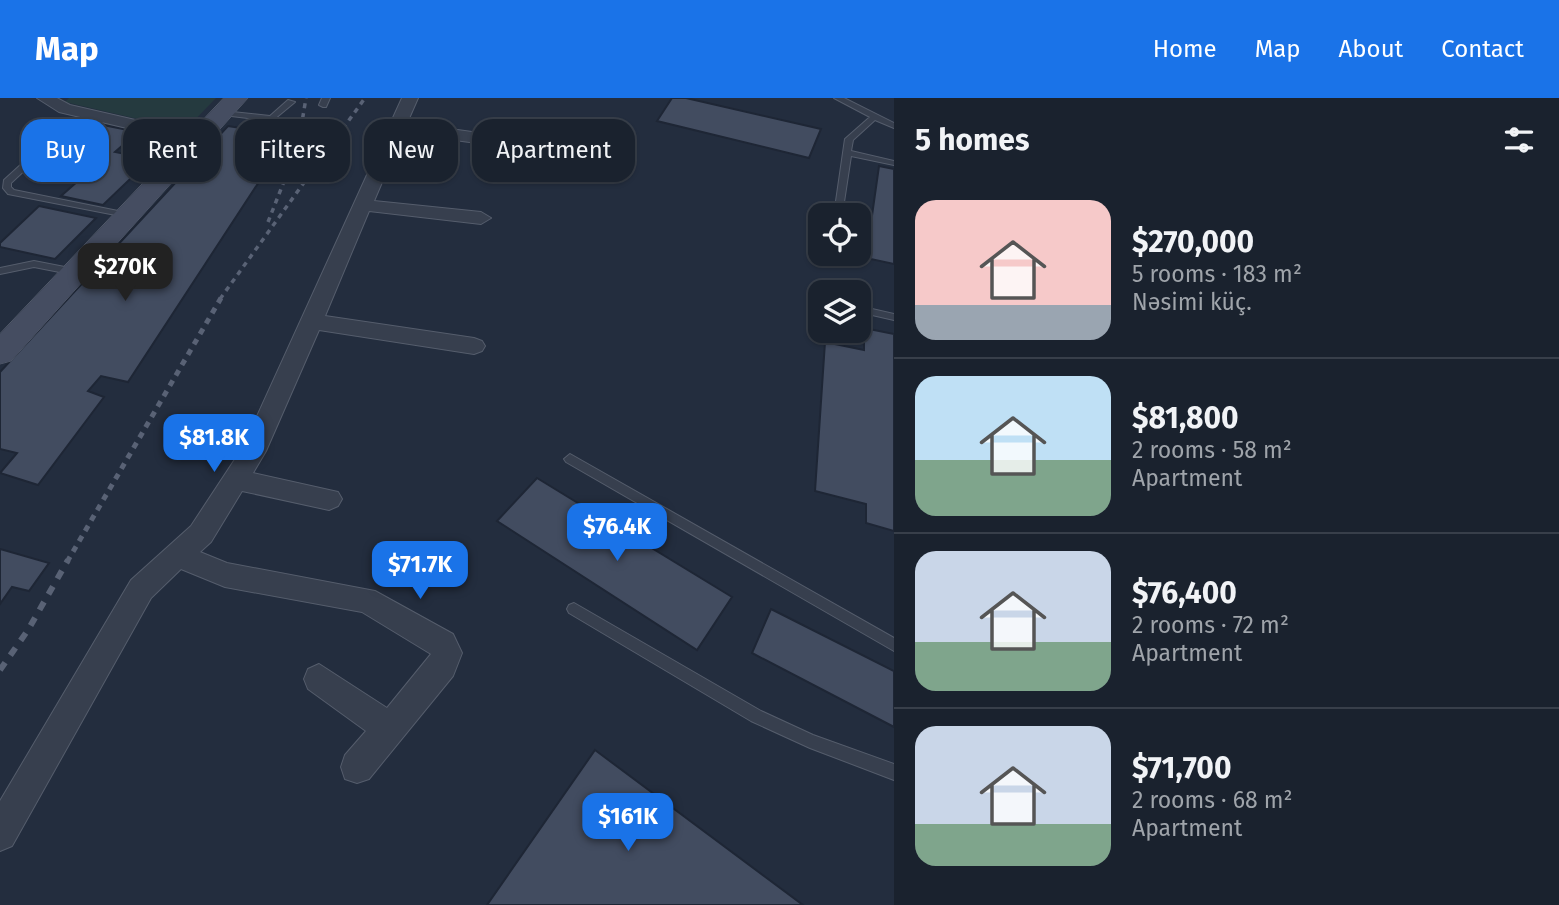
<!DOCTYPE html>
<html lang="en">
<head>
<meta charset="utf-8">
<style>
  :root { --surface:#1a222e; --page:#272f3a; --text:#f1f3f6; --muted:#9fa4aa; --line:#383f4a; --accent:#1a73e8 }
  body { margin:0; font-family:"Fira Sans",sans-serif; background:var(--page); color:var(--text); height:100vh; display:flex; flex-direction:column; font-size:26px; white-space:nowrap }
  * { box-sizing:border-box; margin:0 }
  p { font-size:23px; color:var(--muted) }
  .icon { flex:none; width:38px; height:38px; fill:none; stroke:currentColor; stroke-width:2; stroke-linecap:round; stroke-linejoin:round }
  .map { position:relative; flex:1; overflow:hidden }
  .drawer { display:flex; flex-direction:column; background:var(--surface); width:665px }
  .drawer>* { flex:none }
  .top-card { position:absolute; left:21px; top:21px; width:665px; height:63px; display:flex; gap:14px }
  .fabs { position:absolute; left:808px; top:105px; display:grid; gap:14px }
  .fabs a { display:grid; place-items:center; width:63px; height:63px; border-radius:14px; background:var(--surface); box-shadow:0 2px 5px #0004,0 0 0 2px var(--line); font-size:35px }
  .price { position:absolute; translate:-50% -60px; padding:0 16px; border-radius:14px; background:var(--accent); color:#fff; font-size:23px; line-height:46px; filter:drop-shadow(0 2px 4px #0008) }
  .price::after { content:''; position:absolute; left:50%; top:42px; width:21px; height:16px; margin-left:-10px; background:inherit; clip-path:polygon(0 0,100% 0,50% 100%) }
  .price.current { background:#222; color:#fff }
  ul { padding:0; list-style:none }
  li { display:flex; align-items:center; gap:21px; height:175px; padding:0 21px }
  li+li { border-top:2px solid var(--line) }
  li span { display:grid; place-items:center; flex:none; width:196px; height:140px; border-radius:21px; color:#555 }
  li>.icon { margin-inline-start:auto }
  span .icon { width:84px; height:84px; fill:#fffc; stroke-width:1 }
  li b { font-size:30px }
  h2 { display:flex; justify-content:space-between; align-items:center; height:84px; padding:0 21px; font-size:30px }
  .tag { padding:0 24px; border-radius:21px; background:var(--surface); box-shadow:0 2px 5px #0004,0 0 0 2px var(--line); font-size:24px; line-height:63px }
  .tag.current { background:var(--accent); color:#fff }
  header { display:flex; align-items:center; gap:42px; box-sizing:border-box; height:98px; padding:0 35px; background:var(--accent); color:#fff }
  header strong { font-size:33px }
  nav { display:flex; gap:38px; margin-inline-start:auto; font-size:24px }
  main { display:flex; flex:1; min-height:0 }
  .map>svg:first-child { display:block }
  .green { fill:#253a3f }
  .building { fill:#424c60; stroke:#1e2635; stroke-width:2 }
  .lines { fill:none; stroke-linecap:round; stroke-linejoin:round }
  .lane-casing { stroke:#555d6c; stroke-width:2 }
  .street-casing { stroke:#555d6c; stroke-width:2 }
  .secondary-casing { stroke:#555d6c; stroke-width:1 }
  .lane { fill:#373f4e; fill-rule:evenodd }
  .street { fill:#373f4e; fill-rule:evenodd }
  .secondary { fill:#454d61; fill-rule:evenodd }
  .rail-far2 { stroke:#596275; stroke-width:3.5; stroke-dasharray:5 5; stroke-linecap:butt }
  .rail-far1 { stroke:#596275; stroke-width:5; stroke-dasharray:6 6; stroke-linecap:butt }
  .rail { stroke:#596275; stroke-width:6; stroke-dasharray:9 9; stroke-linecap:butt }
</style>
</head>
<body>
<header>
<strong>Map</strong>
<nav><a>Home</a><a>Map</a><a>About</a><a>Contact</a></nav>
</header>
<main>
<div class="map">
<svg width="894" height="807" viewBox="0 0 894 807">
  <rect width="100%" height="100%" fill="#232d3e"/>
  <path class="green" d="M69,0H216L185,32L65,4Z"/>
  <path class="building" d="M672,0H686L821,31L809,60L657,23Z
    M98,26L138,34L115,54L151,61L103,107L61,98L96,67L60,59Z
    M228,28L289,38L128,284L101,278L88,293L104,299L38,387L0,375L17,355L0,351V274Z
    M879,68L894,71V166L866,160Z
    M39,108L96,120L55,161L0,149V145Z
    M864,230L894,236V433L866,425V406L815,393L825,244L864,252Z
    M537,380L732,499L697,552L497,423Z
    M0,451L49,465L29,493L12,489L0,506Z
    M771,511L894,573V629L752,555Z
    M595,652L803,807H487Z"/>
  <g class="lines">
    <g class="lane-casing">
      <path id="lane" d="M322,0H330L326,9H323L319,7Z
        M834,0H844L894,25V30L875,22L853,42L851,53L894,63V67L851,58L842,117H834L845,41L870,19Z
        M288,2L295,4L272,23L223,17L219,15L223,13L270,18Z
        M49,41L56,43L11,85V89L14,92L128,115L131,116V120L8,96L3,90L4,82Z
        M34,163L75,171L80,174L75,177L34,169L0,176V170Z
        M859,208L894,216V222L859,214Z
        M570,356L894,540V553L566,364L564,361Z
        M574,505L761,613L813,637L894,666V682L810,650L751,623L569,515L567,511L569,507Z"/>
    </g>
    <g class="street-casing">
      <path id="street" d="M37,0H57L70,7L205,38L208,42L199,47L59,14Z
        M402,0H418L407,25L559,46L568,51L559,56L403,35L374,103L481,114L491,120L481,126L369,113L325,218L474,240L482,243L485,248L482,253L474,256L319,232L266,353L253,375L338,394L342,401L338,408L329,412L242,393L211,444L200,454L227,465L375,493L453,536L462,555L453,578L369,681L357,685L345,681L341,669L345,657L366,633L308,591L304,581L308,571L319,566L387,610L431,556L362,514L225,489L181,471L151,500L12,748L0,753V703L131,482L191,428L243,349Z"/>
    </g>
    <g class="secondary-casing">
      <path id="secondary" d="M224,0H248L11,263L0,266V236Z"/>
    </g>
    <use href="#lane" class="lane"/>
    <use href="#street" class="street"/>
    <use href="#secondary" class="secondary"/>
    <path class="rail-far2" d="M268,124L298,48L306,0
      M220,201L365,0"/>
    <path class="rail-far1" d="M67,464L221,200"/>
    <path class="rail" d="M0,572L28,532L68,462"/>
  </g>
</svg>
<div class="fabs">
<a><svg class="icon" aria-label="locate" viewBox="0 0 24 24"><circle cx="12" cy="12" r="6"/><path d="M12 2v4M12 18v4M2 12h4M18 12h4"/></svg></a>
<a><svg class="icon" aria-label="layers" viewBox="0 0 24 24"><path d="M12 4l9 5-9 5-9-5zM3 14l9 5 9-5"/></svg></a>
</div>
<b class="price current" style="left:125px;top:205px">$270K</b>
<b class="price" style="left:214px;top:376px">$81.8K</b>
<b class="price" style="left:617px;top:465px">$76.4K</b>
<b class="price" style="left:420px;top:503px">$71.7K</b>
<b class="price" style="left:628px;top:755px">$161K</b>
<div class="top-card">
<a class="tag current">Buy</a>
<a class="tag">Rent</a>
<a class="tag">Filters</a>
<a class="tag">New</a>
<a class="tag">Apartment</a>
</div>
</div>
<section class="drawer">
<h2>5 homes<svg class="icon" aria-label="filters" viewBox="0 0 24 24"><path d="M4 7h16M4 17h16"/><circle cx="9" cy="7" r="2"/><circle cx="15" cy="17" r="2"/></svg></h2>
<ul>
<li><span style="background:linear-gradient(#f6c9c9 75%,#9aa5b1 0)"><svg class="icon" aria-label="home" viewBox="0 0 24 24"><path d="M3 11l9-7 9 7M6 9v11h12V9"/></svg></span><div><b>$270,000</b><p>5 rooms · 183 m²</p><p>Nəsimi küç.</p></div></li>
<li><span style="background:linear-gradient(#bfe0f5 60%,#7fa58c 0)"><svg class="icon" aria-label="home" viewBox="0 0 24 24"><path d="M3 11l9-7 9 7M6 9v11h12V9"/></svg></span><div><b>$81,800</b><p>2 rooms · 58 m²</p><p>Apartment</p></div></li>
<li><span style="background:linear-gradient(#c9d6e8 65%,#7fa58c 0)"><svg class="icon" aria-label="home" viewBox="0 0 24 24"><path d="M3 11l9-7 9 7M6 9v11h12V9"/></svg></span><div><b>$76,400</b><p>2 rooms · 72 m²</p><p>Apartment</p></div></li>
<li><span style="background:linear-gradient(#c9d6e8 70%,#7fa58c 0)"><svg class="icon" aria-label="home" viewBox="0 0 24 24"><path d="M3 11l9-7 9 7M6 9v11h12V9"/></svg></span><div><b>$71,700</b><p>2 rooms · 68 m²</p><p>Apartment</p></div></li>
</ul>
</section>
</main>
</body>
</html>
